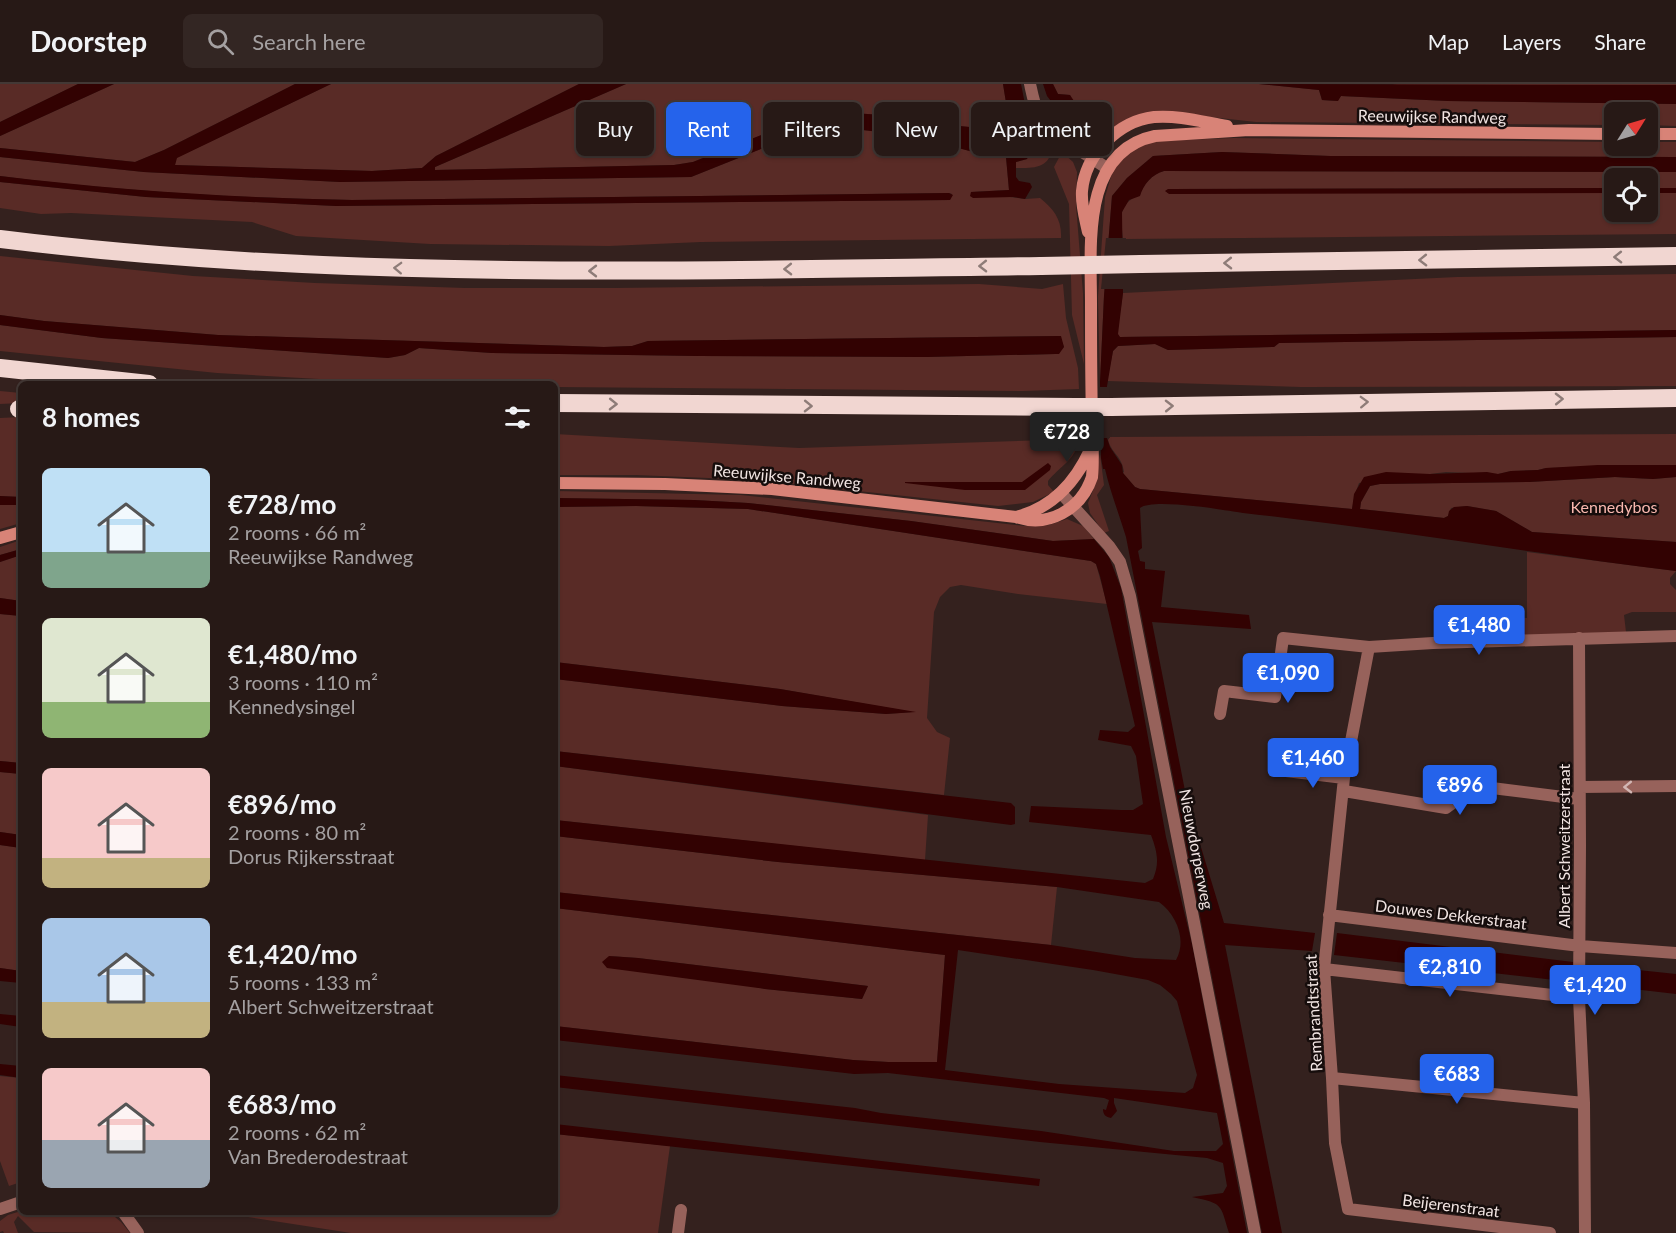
<!DOCTYPE html>
<html lang="en">
<head>
<meta charset="utf-8">
<style>
  :root { --surface:#271916; --page:#332623; --text:#f1f3f6; --muted:#a4a0a1; --line:#433835; --accent:#2563eb }
  body { margin:0; font-family:Lato,sans-serif; background:var(--page); color:var(--text); height:100vh; display:flex; flex-direction:column; font-size:22px; white-space:nowrap }
  * { box-sizing:border-box; margin:0 }
  p { font-size:20px; color:var(--muted) }
  .icon { flex:none; width:33px; height:33px; fill:none; stroke:currentColor; stroke-width:2; stroke-linecap:round; stroke-linejoin:round }
  .map { position:relative; flex:1; overflow:hidden }
  .details { position:absolute; left:18px; top:297px; width:540px; height:834px; display:flex; flex-direction:column; background:var(--surface); border-radius:9px; box-shadow:0 2px 4px #0004,0 0 0 2px var(--line) }
  .details>* { flex:none }
  .banner { position:absolute; left:576px; top:18px; width:570px; height:54px; display:flex; gap:12px }
  .needle { width:39px; rotate:53deg }
  .controls { position:absolute; left:1604px; top:18px; display:grid; gap:12px }
  .controls a { display:grid; place-items:center; width:54px; height:54px; border-radius:9px; background:var(--surface); box-shadow:0 2px 4px #0004,0 0 0 2px var(--line); font-size:30px }
  .price { position:absolute; translate:-50% -51px; padding:0 14px; border-radius:6px; background:var(--accent); color:#fff; font-size:20px; line-height:39px; filter:drop-shadow(0 2px 3px #0008) }
  .price::after { content:''; position:absolute; left:50%; top:36px; width:18px; height:14px; margin-left:-9px; background:inherit; clip-path:polygon(0 0,100% 0,50% 100%) }
  .price.active { background:#222; color:#fff }
  ul { padding:0; list-style:none }
  li { display:flex; align-items:center; gap:18px; height:150px; padding:0 24px }
  li span { display:grid; place-items:center; flex:none; width:168px; height:120px; border-radius:9px; color:#555 }
  li>.icon { margin-inline-start:auto }
  span .icon { width:72px; height:72px; fill:#fffc; stroke-width:1 }
  li b { font-size:26px }
  h2 { display:flex; justify-content:space-between; align-items:center; height:72px; padding:0 24px; font-size:26px }
  .pill { padding:0 21px; border-radius:9px; background:var(--surface); box-shadow:0 2px 4px #0004,0 0 0 2px var(--line); font-size:21px; line-height:54px }
  .pill.active { background:var(--accent); color:#fff }
  header { display:flex; align-items:center; gap:36px; box-sizing:border-box; height:84px; padding:0 30px; background:var(--surface); border-bottom:2px solid var(--line) }
  header strong { font-size:28px }
  nav { display:flex; gap:33px; margin-inline-start:auto; font-size:21px }
  .search { width:420px; height:54px; background:var(--page); display:flex; align-items:center; gap:15px; box-sizing:border-box; padding:0 21px; border-radius:9px; color:var(--muted); font-size:22px }
  .map>svg:first-child { display:block }
  .green { fill:#592b26; fill-rule:evenodd }
  .water { fill:#320202; fill-rule:evenodd }
  .pier { fill:#34211e }
  .lines { fill:none; stroke-linecap:round; stroke-linejoin:round }
  .minor { stroke:#97625b; stroke-width:12 }
  .tertiary { stroke:#97625b; stroke-width:12 }
  .secondary { stroke:#d88377; stroke-width:12 }
  .motorway { stroke:#f1d6d1; stroke-width:18 }
  .motorway-bridge { stroke:#f1d6d1; stroke-width:18 }
  .oneway { stroke:#8e7c78 }
  .oneway2 { stroke:#d2b6b3 }
  .labels { text-anchor:middle; dominant-baseline:central; stroke-width:5; stroke-linejoin:round; paint-order:stroke }
  .street-label { font-size:16px; fill:#f1e4e2; stroke:#160d0c }
  .park-label { font-size:16px; fill:#f9b8af; stroke:#160d0c }
</style>
</head>
<body>
<header>
<strong>Doorstep</strong>
<div class="search"><svg class="icon" aria-label="search" viewBox="0 0 24 24"><circle cx="10" cy="10" r="6"/><path d="M15 15l6 6"/></svg>Search here</div>
<nav><a>Map</a><a>Layers</a><a>Share</a></nav>
</header>
<div class="map">
<svg width="1676" height="1149" viewBox="0 0 1676 1149">
  <rect width="100%" height="100%" fill="#34211e"/>
  <path class="green" d="M0,0H78L0,38Z
    M114,0H295L164,66L135,78L0,64V52Z
    M331,0H579L436,72L422,84L372,87L175,81L176,74Z
    M626,0H1003L1009,37L1007,44L1000,46L949,41L942,35L822,27L693,78L674,81L435,86V83Z
    M1053,0H1259L1319,6L1322,16L1337,17L1341,12L1448,17L1676,20V42L1647,41V28H1614V41L1256,38L1156,27L1121,39L1103,51L1092,54L1081,53L1064,38L1061,30L1074,23L1070,11L1058,10Z
    M1392,0H1676V1H1397Z
    M821,41L913,52L981,70L1006,73L1009,106L971,108L1025,115L1040,114C1054,125 1062,136 1061,154L701,158L609,162L430,160L296,152L252,138L71,129L41,130L0,124V98L146,113L336,122L950,116L952,110L949,109L352,116C234,114 117,107 0,92V73L144,88L340,98L691,93Z
    M1031,46L1052,61C1051,85 1034,84 1016,84V78L1027,75L1033,61Z
    M1234,54L1614,58V62H1647V58H1676V73L1330,72L1222,68L1153,72L1127,94L1112,112L1104,212L1100,298L1098,213L1105,113L1112,89L1121,76L1136,64L1154,57Z
    M1062,68L1073,78L1077,88L1076,121L1083,209L1084,280L1072,231L1069,120L1054,83Z
    M1164,87L1676,88V104H1647V94H1614V104L1168,105L1167,109H1614V128H1647V109H1676V150L1123,155C1121,134 1117,120 1140,111C1143,101 1152,90 1164,87Z
    M0,172L193,192L315,199L465,204H614L979,200L1042,205L1063,200L1066,234L1078,284L1079,305L1023,307L555,303V300H434L336,296L217,289L0,267V241L102,254L388,274L405,271L419,264L492,269L698,272L926,273L1055,270L1064,263L1060,252L648,257L632,262L604,263L218,251L44,237L0,231Z
    M1676,190V246L1120,253L1117,250L1123,209L1457,193Z
    M1676,253V302L1301,303L1107,297L1113,267L1118,262L1155,260L1168,266L1274,263L1279,259Z
    M0,307L21,309V319L0,320Z
    M21,333V413L0,412V334Z
    M555,350L799,364L1079,355C1077,375 1059,383 1048,397V401L1054,408L1033,418L998,422L756,396L636,391H555Z
    M1676,350V381L1546,384L1538,386L1511,387L1498,390L1446,388L1359,399L1355,410L1352,425L1140,405L1135,403L1123,389L1124,388C1122,372 1112,370 1108,356L1110,353Z
    M1100,370L1104,401L1097,411L1109,447L1104,449L1090,429L1088,419L1094,404Z
    M1615,393L1653,395L1676,393V458L1532,448L1496,427L1467,422L1451,424L1448,432L1444,434L1360,425L1361,418L1370,402L1380,400L1529,398Z
    M555,407L741,411L1025,442L1049,441L1067,435L1083,442L1094,455L1053,457L911,437L748,419L694,416L555,414Z
    M0,421H21V439L0,445Z
    M636,422L748,425L1091,477L1096,480L1107,520L1018,510L961,501L950,503L940,513L934,528L927,634L937,648L950,654L944,711L555,667V595L782,622L886,630L912,628L780,605L555,578V423Z
    M21,456V465L0,471V463Z
    M1527,468L1676,487L1670,494V500L1676,506V528H1632L1624,531L1626,548L1443,554L1440,549L1442,537L1527,534Z
    M21,471V517L0,514V478Z
    M0,530L21,532V679L0,677Z
    M555,682L928,731L925,776L555,736Z
    M0,688L21,690V751L0,748Z
    M555,752L778,778L1057,803L1051,861L555,808Z
    M0,761L21,764V887L0,884Z
    M555,824L945,871L937,978H888L853,976L555,942ZM609,872L638,874L868,902L862,915L765,905Z
    M0,992L21,994V1098L9,1102L0,1077Z
    M555,1050L670,1062L658,1149H351L216,1128H555Z
    M21,1127L109,1128L121,1138L130,1149L34,1148L18,1132L14,1138L18,1149H4L3,1147L0,1148V1137L8,1131Z"/>
  <path class="water" d="M78,0H114L0,52V38Z
    M295,0H331L177,74L175,81L372,87L422,84L436,72L579,0H626L435,83V86L674,81L693,78L822,27L942,35L949,41L1000,46L1007,44L1009,37L1003,0H1021L1033,61L1027,75L1016,78V93L1019,97L1030,99L1032,103L1025,115L1013,113L973,114L970,112L971,108L1009,106L1006,73L981,70L913,52L821,41L691,93L340,98L144,88L0,73V64L135,78L164,66Z
    M1043,0H1053L1058,10L1070,11L1074,17L1075,23L1061,30L1047,12Z
    M1259,0L1676,1V20L1448,17L1341,12L1338,17L1322,16L1319,6Z
    M1222,68L1330,72L1676,73V88L1164,87C1152,90 1143,101 1140,112L1129,116L1122,128L1123,209L1118,250L1120,253L1676,246V253L1279,259L1274,263L1168,266L1155,260L1118,262L1113,267L1106,308V351L1110,363L1122,381L1123,389L1135,403L1140,405L1352,425L1354,410L1364,393L1386,388L1430,390L1487,388L1498,390L1511,387L1538,386L1546,384L1598,381H1676V393L1653,395L1615,393L1529,398L1380,400L1370,402L1361,418L1360,425L1444,434L1448,432L1449,427L1454,423L1467,422L1496,427L1532,448L1676,458V487C1532,469 1388,445 1243,429C1224,426 1153,414 1140,424L1142,464L1138,467L1140,477L1145,478V485L1165,487L1161,523L1249,531L1251,545L1152,538L1187,717L1224,839L1315,849L1312,867L1225,861L1282,1149H1262L1126,453C1119,430 1110,407 1105,385H1103L1101,374L1100,298L1104,212L1112,112L1127,94L1153,72Z
    M0,92C117,106 234,114 352,116L949,109L953,111L950,116L336,122L146,113L0,98Z
    M1614,104V109L1169,110L1165,107L1168,105Z
    M1647,104H1676V109H1647Z
    M0,231L44,237L218,251L604,263L632,262L648,257L1061,252L1064,263L1059,270H1055L926,273L698,272L492,269L419,264L405,271L388,274L102,254L0,241Z
    M1048,379L1051,382L1050,386L1025,406H965L905,399V398H1022Z
    M0,412L21,413V421H0Z
    M555,414L694,416L748,419L911,437L1053,457L1094,455L1109,473L1121,504L1166,753L1192,860L1247,1149H1229C1220,1119 1223,1120 1192,1113L1223,1109L1227,1102L1223,1079L1207,1074L1040,1058L555,1003V991L855,1024L881,1029L1041,1047L1174,1067H1216L1223,1060L1217,1029L1114,1014V1019L1117,1027L1111,1034C1106,1033 1103,1031 1103,1025L1106,1026L1109,1016L1104,1014L888,989L854,990L555,956V942L853,976L888,978H937L945,871L555,824V808L1051,861L1135,874L1176,876C1187,857 1177,831 1159,818L1057,803L778,778L555,752V736L1145,799L1153,795C1160,779 1157,767 1151,751L1029,738L1031,722L1121,726H1133L1143,720L1136,672L1131,662L1098,656L1100,646L1128,648L1135,642L1100,492L1096,480L1091,477L748,425L636,422L555,423ZM958,866L1093,886L1148,896L1160,901L1171,910L1177,917L1197,991L1193,1004L1185,1009L1059,1000L945,986Z
    M21,465V471L0,478V471Z
    M0,514L21,517V532L0,530Z
    M555,578L780,605L916,628L886,630L782,622L555,595Z
    M555,667L1011,719L1015,723V740L1011,741L555,682Z
    M0,677L21,679V690L0,688Z
    M0,748L21,751V764L0,761Z
    M1337,849L1573,878L1572,898L1334,871Z
    M609,872L638,874L868,902L862,915L765,905L607,884L602,878Z
    M1591,881L1676,890V910L1590,900Z
    M0,884L21,887V899L0,897Z
    M0,930L21,932V943L0,940Z
    M0,980L21,982V994L0,991Z
    M555,1040L1040,1095L1039,1102L555,1050Z"/>
  <path class="pier" d="M1106,154H1126V205H1101Z
    M1097,303H1109L1110,354H1097Z"/>
  <g class="lines">
    <path class="minor" d="M1061,409L1109,462L1120,478L1130,512L1255,1149
      M1579,554L1580,761L1579,914L1584,1019L1585,1149
      M1369,563L1344,694L1324,885L1332,994L1335,1059L1348,1125L1550,1149
      M1220,630L1224,607L1275,613L1283,554L1369,563L1433,559L1676,552
      M1286,687L1344,694
      M1580,703L1676,702
      M1344,707L1446,724L1476,702L1579,715
      M1329,831L1580,862L1676,869
      M1324,885L1579,914
      M1332,994L1584,1019
      M0,1125L21,1118
      M123,1128L138,1149
      M678,1149L681,1126"/>
    <path class="tertiary" d="M1030,0C1032,9 1034,20 1038,28C1049,50 1087,70 1108,85"/>
    <path class="secondary" d="M1647,50H1676
      M1088,148C1085,134 1081,121 1082,107C1085,71 1118,37 1154,33C1179,31 1203,38 1227,42
      M555,399L665,400L772,405L1016,433C1048,444 1081,426 1092,393C1094,374 1092,353 1092,334C1091,296 1091,258 1091,219C1091,162 1081,67 1155,52L1249,46L1614,50
      M1016,433C1052,424 1075,399 1090,366
      M0,454L21,448"/>
    <path class="motorway" d="M0,155C345,198 694,186 1041,182
      M1141,180L1676,172
      M0,284L149,300
      M555,319L1075,323
      M1111,323L1676,314
      M19,325H21"/>
    <path class="motorway-bridge" d="M1041,182L1141,180
      M1075,323H1111"/>
  </g>
  <defs><path id="oneway-chevron" d="M-2-3.5L2.5 0L-2 3.5" fill="none" stroke-width="1.6" stroke-linecap="round" stroke-linejoin="round" transform="scale(1.5)"/></defs>
  <g class="oneway">
    <use href="#oneway-chevron" transform="translate(1618 173) rotate(179)"/>
    <use href="#oneway-chevron" transform="translate(1423 176) rotate(179)"/>
    <use href="#oneway-chevron" transform="translate(1228 179) rotate(179)"/>
    <use href="#oneway-chevron" transform="translate(983 182) rotate(179)"/>
    <use href="#oneway-chevron" transform="translate(398 184) rotate(-178)"/>
    <use href="#oneway-chevron" transform="translate(788 185) rotate(179)"/>
    <use href="#oneway-chevron" transform="translate(593 187) rotate(180)"/>
    <use href="#oneway-chevron" transform="translate(1559 315) rotate(-1)"/>
    <use href="#oneway-chevron" transform="translate(1364 318) rotate(-2)"/>
    <use href="#oneway-chevron" transform="translate(613 320) rotate(1)"/>
    <use href="#oneway-chevron" transform="translate(808 322) rotate(1)"/>
    <use href="#oneway-chevron" transform="translate(1169 322) rotate(-1)"/>
  </g>
  <use class="oneway2" href="#oneway-chevron" transform="translate(1628 703) rotate(179)"/>
  <g class="labels">
    <g class="street-label">
      <text transform="translate(1432 32) rotate(1)">Reeuwijkse Randweg</text>
      <text transform="translate(787 392) rotate(5)">Reeuwijkse Randweg</text>
      <text transform="translate(1563 762) rotate(-90)">Albert Schweitzerstraat</text>
      <text transform="translate(1197 765) rotate(79)">Nieuwdorperweg</text>
      <text transform="translate(1451 830) rotate(7)">Douwes Dekkerstraat</text>
      <text transform="translate(1313 929) rotate(-93)">Rembrandtstraat</text>
      <text transform="translate(1451 1121) rotate(7)">Beijerenstraat</text>
    </g>
    <g class="park-label">
      <text x="1614" y="422">Kennedybos</text>
    </g>
  </g>
</svg>
<div class="controls">
<a><svg class="needle" viewBox="-14 -14 28 28"><path d="M0-13l5 13h-10z" fill="#e53935"/><path d="M0 13l5-13h-10z" fill="#a4a0a1"/></svg></a>
<a><svg class="icon" aria-label="locate" viewBox="0 0 24 24"><circle cx="12" cy="12" r="6"/><path d="M12 2v4M12 18v4M2 12h4M18 12h4"/></svg></a>
</div>
<b class="price active" style="left:1067px;top:379px">€728</b>
<b class="price" style="left:1479px;top:572px">€1,480</b>
<b class="price" style="left:1288px;top:620px">€1,090</b>
<b class="price" style="left:1313px;top:705px">€1,460</b>
<b class="price" style="left:1460px;top:732px">€896</b>
<b class="price" style="left:1450px;top:914px">€2,810</b>
<b class="price" style="left:1595px;top:932px">€1,420</b>
<b class="price" style="left:1457px;top:1021px">€683</b>
<div class="banner">
<a class="pill">Buy</a>
<a class="pill active">Rent</a>
<a class="pill">Filters</a>
<a class="pill">New</a>
<a class="pill">Apartment</a>
</div>
<section class="details">
<h2>8 homes<svg class="icon" aria-label="filters" viewBox="0 0 24 24"><path d="M4 7h16M4 17h16"/><circle cx="9" cy="7" r="2"/><circle cx="15" cy="17" r="2"/></svg></h2>
<ul>
<li><span style="background:linear-gradient(#bfe0f5 70%,#7fa58c 0)"><svg class="icon" aria-label="home" viewBox="0 0 24 24"><path d="M3 11l9-7 9 7M6 9v11h12V9"/></svg></span><div><b>€728/mo</b><p>2 rooms · 66 m²</p><p>Reeuwijkse Randweg</p></div></li>
<li><span style="background:linear-gradient(#dfe7d0 70%,#8fb573 0)"><svg class="icon" aria-label="home" viewBox="0 0 24 24"><path d="M3 11l9-7 9 7M6 9v11h12V9"/></svg></span><div><b>€1,480/mo</b><p>3 rooms · 110 m²</p><p>Kennedysingel</p></div></li>
<li><span style="background:linear-gradient(#f6c9c9 75%,#c2b280 0)"><svg class="icon" aria-label="home" viewBox="0 0 24 24"><path d="M3 11l9-7 9 7M6 9v11h12V9"/></svg></span><div><b>€896/mo</b><p>2 rooms · 80 m²</p><p>Dorus Rijkersstraat</p></div></li>
<li><span style="background:linear-gradient(#a9c7e8 70%,#c2b280 0)"><svg class="icon" aria-label="home" viewBox="0 0 24 24"><path d="M3 11l9-7 9 7M6 9v11h12V9"/></svg></span><div><b>€1,420/mo</b><p>5 rooms · 133 m²</p><p>Albert Schweitzerstraat</p></div></li>
<li><span style="background:linear-gradient(#f6c9c9 60%,#9aa5b1 0)"><svg class="icon" aria-label="home" viewBox="0 0 24 24"><path d="M3 11l9-7 9 7M6 9v11h12V9"/></svg></span><div><b>€683/mo</b><p>2 rooms · 62 m²</p><p>Van Brederodestraat</p></div></li>
</ul>
</section>
</div>
</body>
</html>
